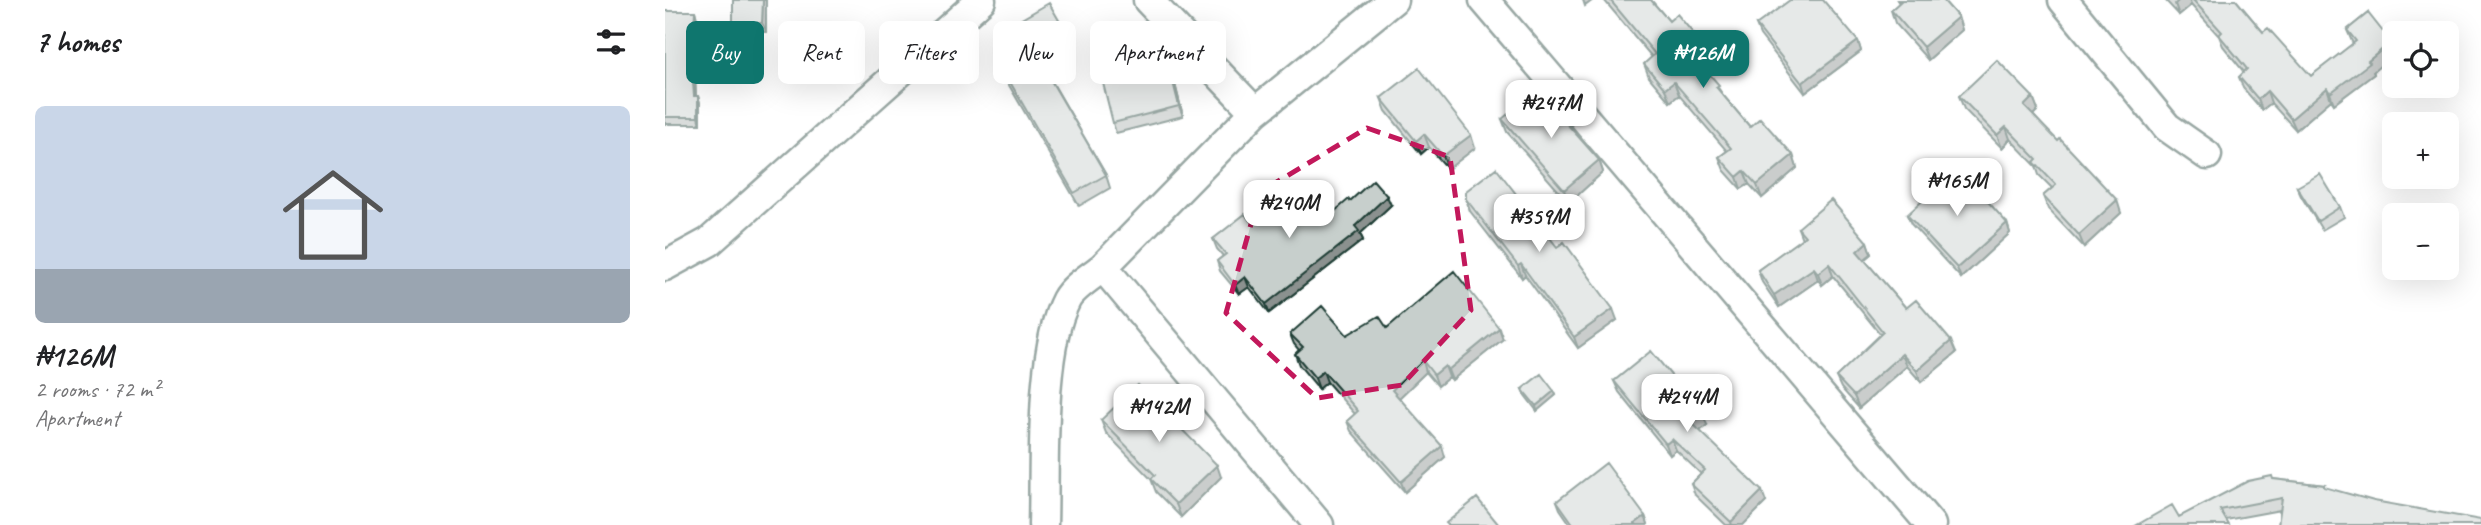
<!DOCTYPE html>
<html lang="en">
<head>
<meta charset="utf-8">
<style>
  :root { --surface:#fff; --page:#f6f6f6; --text:#202124; --muted:#757577; --accent:#0f766e }
  body { margin:0; font-family:Caveat,sans-serif; background:var(--page); color:var(--text); height:100vh; display:flex; flex-direction:column; font-size:26px; white-space:nowrap }
  * { box-sizing:border-box; margin:0 }
  p { font-size:23px; color:var(--muted) }
  .icon { flex:none; width:38px; height:38px; fill:none; stroke:currentColor; stroke-width:2; stroke-linecap:round; stroke-linejoin:round }
  .map { position:relative; flex:1; overflow:hidden }
  .details { display:flex; flex-direction:column; background:var(--surface); width:665px }
  .details>* { flex:none }
  .guide { position:absolute; left:21px; top:21px; width:665px; height:63px; display:flex; gap:14px }
  .controls { position:absolute; left:1717px; top:21px; display:grid; gap:14px }
  .controls a { display:grid; place-items:center; width:77px; height:77px; border-radius:10px; background:var(--surface); box-shadow:0 7px 28px #0002; font-size:35px }
  .price { position:absolute; translate:-50% -60px; padding:0 16px; border-radius:14px; background:#fff; color:#222; font-size:23px; line-height:46px; filter:drop-shadow(0 2px 4px #0008) }
  .price::after { content:''; position:absolute; left:50%; top:42px; width:21px; height:16px; margin-left:-10px; background:inherit; clip-path:polygon(0 0,100% 0,50% 100%) }
  .price.active { background:var(--accent); color:#fff }
  ul { padding:0; list-style:none }
  li { display:grid; align-content:center; gap:14px; height:371px; padding:0 35px }
  li span { display:grid; place-items:center; height:217px; border-radius:10px; color:#555 }
  li>.icon { margin-inline-start:auto }
  span .icon { width:126px; height:126px; fill:#fffc; stroke-width:1 }
  li b { font-size:30px }
  h2 { display:flex; justify-content:space-between; align-items:center; height:84px; padding:0 35px; font-size:30px }
  .tag { padding:0 24px; border-radius:10px; background:var(--surface); box-shadow:0 7px 28px #0002; font-size:24px; line-height:63px }
  .tag.active { background:var(--accent); color:#fff }
  main { display:flex; flex:1; min-height:0 }
  .map>svg:first-child { display:block }
  .lines { fill:none; stroke-linecap:round; stroke-linejoin:round }
  .minor-casing { stroke:#1f3d34; stroke-width:33 }
  .minor { stroke:#fff; stroke-width:28 }
  .wall { fill:#abb2af; stroke:#1f3d34; stroke-width:2 }
  .shaded-wall { fill:#8b918f; stroke:#1f3d34; stroke-width:2 }
  .building { fill:#c7cfcc; stroke:#1f3d34; stroke-width:2 }
  .marked { fill:none; stroke:#c2185b; stroke-width:5; stroke-dasharray:14 9; stroke-linejoin:round }
</style>
</head>
<body>
<main>
<section class="details">
<h2>7 homes<svg class="icon" aria-label="filters" viewBox="0 0 24 24"><path d="M4 7h16M4 17h16"/><circle cx="9" cy="7" r="2"/><circle cx="15" cy="17" r="2"/></svg></h2>
<ul>
<li><span style="background:linear-gradient(#c9d6e8 75%,#9aa5b1 0)"><svg class="icon" aria-label="home" viewBox="0 0 24 24"><path d="M3 11l9-7 9 7M6 9v11h12V9"/></svg></span><div><b>₦126M</b><p>2 rooms · 72 m²</p><p>Apartment</p></div></li>
</ul>
</section>
<div class="map">
<svg width="1816" height="525" viewBox="0 0 1816 525">
  <rect width="100%" height="100%" fill="#fff"/>
  <filter id="ink" filterUnits="userSpaceOnUse"><feTurbulence type="fractalNoise" baseFrequency=".0143" numOctaves="2"/><feDisplacementMap in="SourceGraphic" scale="14" xChannelSelector="R" yChannelSelector="G"/><feConvolveMatrix kernelMatrix="1 2 1 2 8 2 1 2 1" color-interpolation-filters="sRGB"/></filter>
  <g filter="url(#ink)">
    <g class="lines">
      <g class="minor-casing">
        <path id="minor" d="M483,0L590,112
          M819,0L1266,525
          M1398,0L1502,127L1542,155
          M0,266L44,242L316,0
          M378,525C380,464 374,352 401,300C408,287 427,276 438,267
          M654,525L438,267L590,112L728,0"/>
      </g>
      <use href="#minor" class="minor"/>
    </g>
    <path class="wall" d="M101,0V32H72L68,23Z
      M939,0H986L1004,21L1049,65L1042,71L1058,95L1085,127L1128,155L1132,168L1097,198L1084,184L1076,189L1059,170L1054,157L1062,151L1014,95L1005,102L984,77L979,64L987,57Z
      M1232,0H1278L1293,17L1297,30L1263,60L1230,23L1226,10L1234,3Z
      M1500,0H1571L1598,32L1646,76L1688,44L1682,30L1703,13L1709,74L1669,104L1666,100L1631,130L1606,103L1597,110L1578,88L1574,77L1579,72L1558,46L1554,36L1526,5L1514,15Z
      M0,11H30L32,19L30,75L31,96H33L35,103V124H0Z
      M1091,25L1193,41L1196,51L1140,93L1095,35Z
      M341,28L399,29L404,42L374,59L441,175L445,188L414,206L330,61L326,49L345,37Z
      M507,72L518,116L451,133L448,123Z
      M1294,96L1368,97L1373,110L1368,115L1456,213L1419,247L1383,209L1378,196L1387,188L1374,175L1371,166L1345,139L1337,148L1299,109Z
      M716,98L810,148L783,169L764,147L756,154L721,111Z
      M837,119L934,160L938,172L904,203L842,132Z
      M1632,187L1675,207L1679,217L1657,230L1636,196Z
      M801,199L892,247L952,320L913,348L860,275L857,278L805,211Z
      M685,201L726,205L695,234L698,240L604,313L584,287L574,294L555,271L552,261L558,256L552,249L548,239L585,221L656,223Z
      M1242,215L1342,223L1345,233L1296,278L1246,224Z
      M1133,228L1202,242L1206,254L1199,260L1241,308L1291,353L1256,382L1242,366L1194,408L1176,388L1171,377L1216,335L1168,276L1157,285L1153,280L1114,307L1097,282L1093,270L1137,239Z
      M722,328L838,339L787,380L784,377L773,386L761,372L734,398L780,457L740,492L686,431L682,421L690,414L662,382L654,389L634,365L630,354L634,350L629,344L625,334L682,335Z
      M949,381L1042,425L1035,431L1101,502L1078,525H1061L1030,495L1026,484L1036,474L1011,450L1005,455L954,392Z
      M857,389L889,391L891,395L872,411L859,394Z
      M436,420L556,477L516,517L491,492L486,479L441,433Z
      M1608,479L1659,485L1615,510L1561,520L1514,517Z
      M892,501L980,516L983,524L982,525H906L895,509Z"/>
    <path class="shaded-wall" d="M98,0H101V32L97,23Z
      M918,0H928L920,6Z
      M1514,0H1524L1526,5L1514,15L1510,4Z
      M30,11L32,19L30,75L31,103L29,96L27,68Z
      M1293,17L1297,30L1263,60L1258,47Z
      M1193,41L1196,51L1140,93L1137,83Z
      M1726,42L1729,50V54L1708,72L1709,74L1669,104L1665,93Z
      M1044,52L1049,65L1038,74L1033,61Z
      M503,62L507,72L518,116L514,106Z
      M1009,82L1014,95L1005,102L1000,89Z
      M1662,88L1666,100L1631,130L1626,119Z
      M1602,91L1606,103L1597,110L1593,99Z
      M33,96L35,103V124L33,117Z
      M1368,97L1373,110L1364,119L1359,106Z
      M1341,127L1345,139L1337,148L1332,135Z
      M759,134L764,147L756,154L751,141Z
      M806,135L810,148L783,169L778,156Z
      M1128,155L1132,168L1097,198L1092,185Z
      M934,160L938,172L904,203L899,190Z
      M1079,171L1084,184L1076,189L1072,177Z
      M722,196L726,205L695,234L698,240L604,313L601,304L690,226Z
      M1452,200L1456,213L1419,247L1414,235Z
      M1342,223L1345,233L1296,278L1292,268Z
      M1202,242L1206,254L1196,262L1192,251Z
      M856,264L860,275L857,278L853,266Z
      M1164,264L1168,276L1157,285L1153,273Z
      M1149,268L1153,280L1114,307L1109,295Z
      M580,277L584,287L574,294L570,285Z
      M948,309L952,320L913,348L909,337Z
      M834,328L838,339L787,380L783,370Z
      M1286,341L1291,353L1256,382L1252,371Z
      M1237,354L1242,366L1194,408L1189,396Z
      M758,361L761,372L731,401L727,390Z
      M780,366L784,377L773,386L769,375Z
      M658,371L662,382L654,389L650,378Z
      M889,391L891,395L872,411L871,406Z
      M1038,414L1042,425L1031,434L1027,423Z
      M1007,439L1011,450L1005,455L1001,444Z
      M777,446L780,457L740,492L736,482Z
      M552,465L556,477L516,517L511,504Z
      M1097,491L1101,502L1078,525H1067L1066,522Z
      M980,516L983,524L982,525H968Z"/>
    <path class="building" d="M68,0H98L97,23H68Z
      M945,0H986L1004,21L1012,14L1044,52L1033,61L1054,85L1051,87L1085,127L1095,118L1128,155L1092,185L1079,171L1072,177L1054,157L1066,148L1009,82L1000,89L979,64L990,54Z
      M1125,0H1158L1193,41L1137,83L1091,25Z
      M1237,0H1278L1293,17L1258,47L1226,10Z
      M1528,0H1571L1598,32L1603,28L1646,76L1691,41L1682,30L1703,13L1726,42L1703,61L1705,63L1665,93L1662,88L1626,119L1602,91L1593,99L1574,77L1582,69L1554,35L1557,32Z
      M384,3L399,29L367,48L441,175L409,193L326,49L346,36L341,28Z
      M0,11H30L27,68L29,96H33V117H0Z
      M1332,60L1368,97L1359,106L1393,141L1395,139L1452,200L1414,235L1378,196L1391,185L1369,162L1372,159L1341,127L1332,135L1294,96Z
      M503,62L514,106L448,123L437,79Z
      M754,68L806,135L778,156L759,134L751,141L716,98Z
      M872,90L934,160L899,190L837,119Z
      M831,168L892,247L899,242L948,309L909,337L856,264L853,266L801,199V191Z
      M1293,168L1342,223L1292,268L1242,215Z
      M1655,174L1675,207L1653,221L1632,187Z
      M708,180L722,196L690,226L694,231L601,304L580,277L570,285L552,261L561,254L548,239L580,214L585,221L625,187L656,223L684,199L685,201Z
      M1166,200L1202,242L1192,251L1241,308L1251,300L1286,341L1252,371L1237,354L1189,396L1171,377L1218,332L1164,264L1153,273L1149,268L1109,295L1093,270L1140,236L1133,228Z
      M789,271L834,328L783,370L780,366L769,375L758,361L727,390L777,446L736,482L682,421L693,411L658,371L650,378L630,354L638,347L625,334L657,306L682,335L714,316L722,328Z
      M986,351L1038,414L1027,423L1097,491L1066,522L1026,484L1040,470L1007,439L1001,444L949,381Z
      M876,374L889,391L871,406L857,389Z
      M473,385L552,465L511,504L486,479L490,475L436,420Z
      M941,463L980,516L968,525H909L892,501Z
      M1607,476L1608,479L1659,485V487L1709,501L1816,520V525H1613L1617,498L1555,510L1564,525H1472L1507,505L1514,517L1583,481Z
      M812,498L834,525H783L781,523Z"/>
  </g>
  <path d="M0 0H1816V525H0ZM702,128L785,157L806,310L737,385L652,398L561,313L595,192Z" fill="#fff" fill-opacity=".55" fill-rule="evenodd"/>
  <path class="marked" d="M702,128L785,157L806,310L737,385L652,398L561,313L595,192Z"/>
</svg>
<div class="controls">
<a><svg class="icon" aria-label="locate" viewBox="0 0 24 24"><circle cx="12" cy="12" r="6"/><path d="M12 2v4M12 18v4M2 12h4M18 12h4"/></svg></a>
<a>+</a>
<a>−</a>
</div>
<b class="price active" style="left:1038px;top:90px">₦126M</b>
<b class="price" style="left:886px;top:140px">₦247M</b>
<b class="price" style="left:1292px;top:218px">₦165M</b>
<b class="price" style="left:624px;top:240px">₦240M</b>
<b class="price" style="left:874px;top:254px">₦359M</b>
<b class="price" style="left:1022px;top:434px">₦244M</b>
<b class="price" style="left:494px;top:444px">₦142M</b>
<div class="guide">
<a class="tag active">Buy</a>
<a class="tag">Rent</a>
<a class="tag">Filters</a>
<a class="tag">New</a>
<a class="tag">Apartment</a>
</div>
</div>
</main>
</body>
</html>
